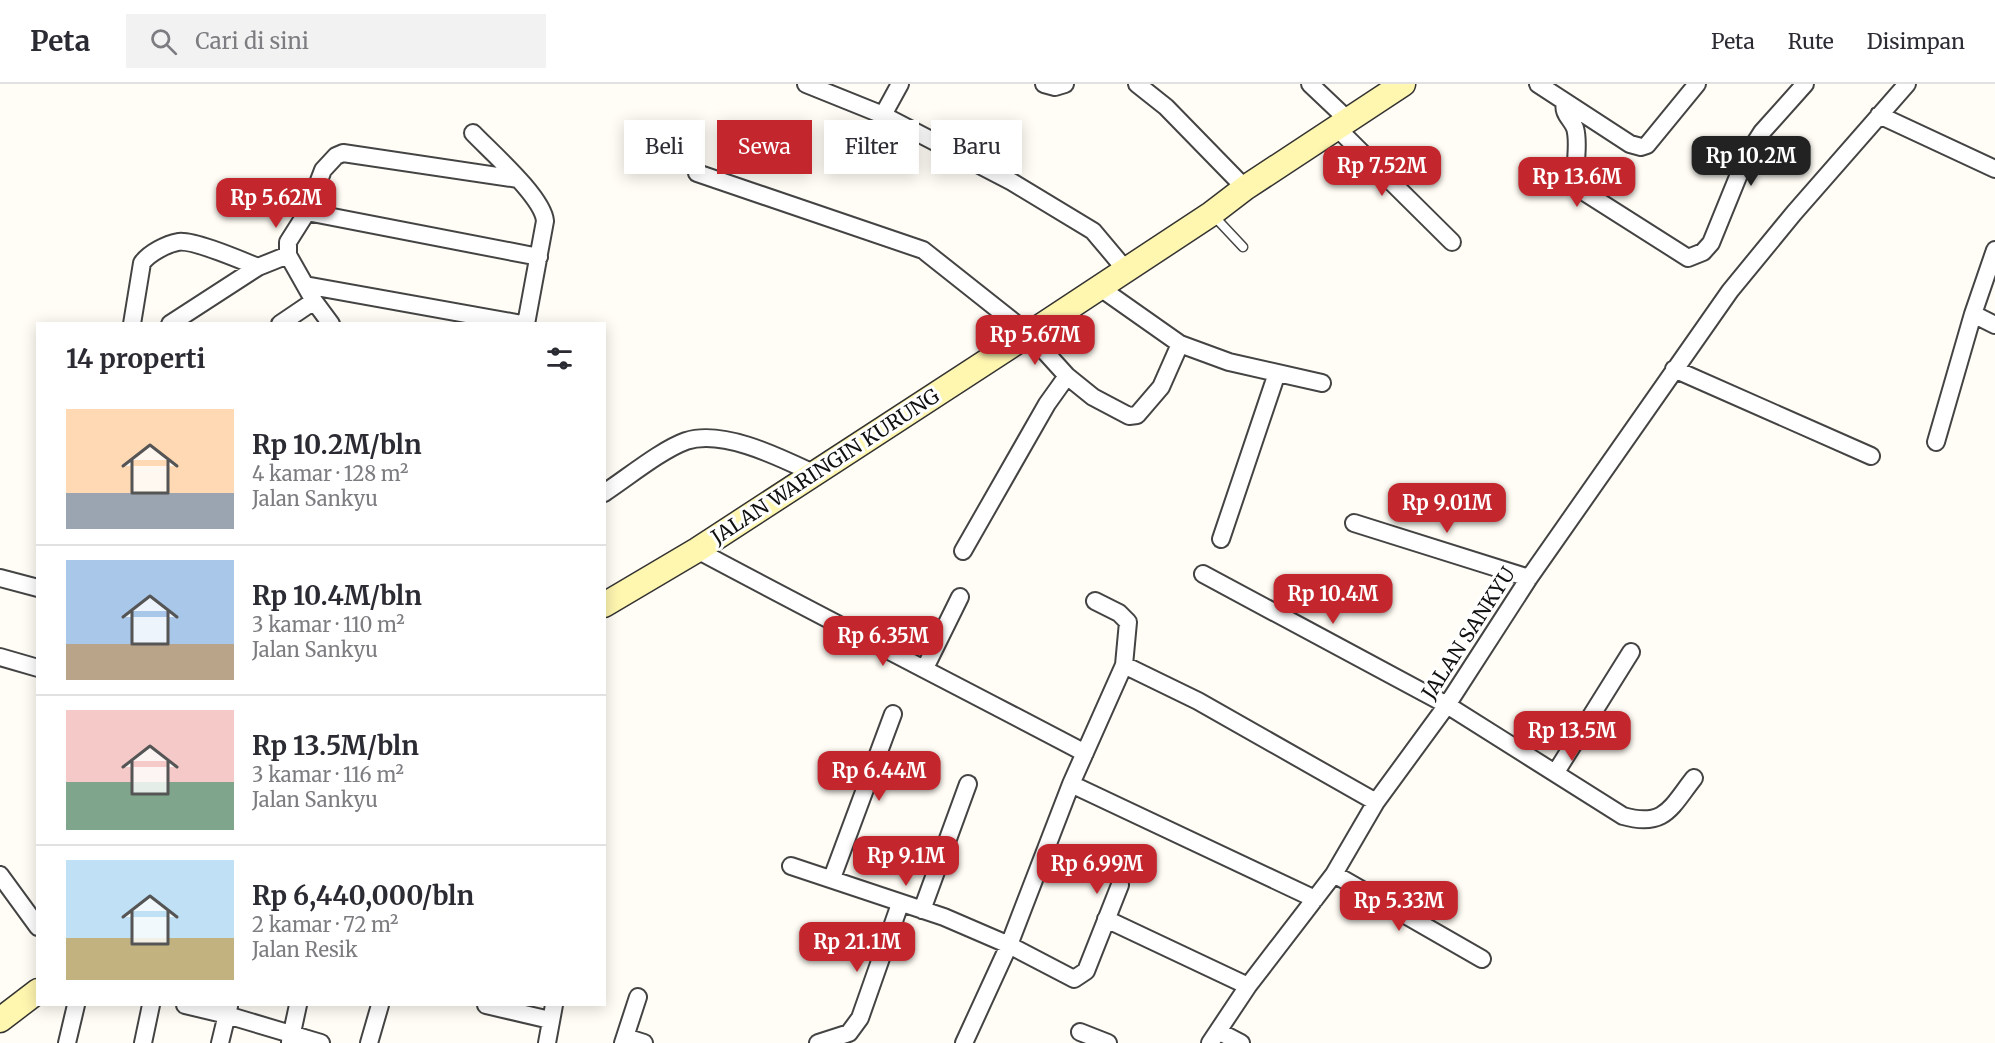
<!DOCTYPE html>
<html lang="id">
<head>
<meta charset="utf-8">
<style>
  :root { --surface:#fff; --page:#f2f2f3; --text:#2b2b33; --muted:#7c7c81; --line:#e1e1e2; --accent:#c4262e }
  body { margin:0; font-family:Merriweather,serif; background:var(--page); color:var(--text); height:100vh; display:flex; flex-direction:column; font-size:22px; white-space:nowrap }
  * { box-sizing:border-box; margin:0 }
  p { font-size:20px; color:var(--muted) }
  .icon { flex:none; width:33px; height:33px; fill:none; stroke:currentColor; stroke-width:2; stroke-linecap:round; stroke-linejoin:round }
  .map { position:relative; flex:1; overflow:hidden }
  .drawer { position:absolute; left:36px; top:238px; width:570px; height:684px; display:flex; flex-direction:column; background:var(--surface); border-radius:0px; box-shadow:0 3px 15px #0003 }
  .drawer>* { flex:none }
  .banner { position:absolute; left:624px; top:36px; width:570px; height:54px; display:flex; gap:12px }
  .price { position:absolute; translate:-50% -51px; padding:0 14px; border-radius:12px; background:var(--accent); color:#fff; font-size:20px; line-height:39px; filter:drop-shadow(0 2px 3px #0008) }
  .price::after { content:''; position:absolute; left:50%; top:36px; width:18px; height:14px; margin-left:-9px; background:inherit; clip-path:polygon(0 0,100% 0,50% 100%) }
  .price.on { background:#222; color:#fff }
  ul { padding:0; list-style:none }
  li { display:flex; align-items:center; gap:18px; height:150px; padding:0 30px }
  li+li { border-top:2px solid var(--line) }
  li span { display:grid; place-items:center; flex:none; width:168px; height:120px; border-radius:0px; color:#555 }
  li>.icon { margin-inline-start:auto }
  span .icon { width:72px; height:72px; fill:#fffc; stroke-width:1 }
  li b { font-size:26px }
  h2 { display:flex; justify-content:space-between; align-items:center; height:72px; padding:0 30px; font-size:26px }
  .tag { padding:0 21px; border-radius:0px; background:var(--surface); box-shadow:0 3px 15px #0003; font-size:21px; line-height:54px }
  .tag.on { background:var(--accent); color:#fff }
  header { display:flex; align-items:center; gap:36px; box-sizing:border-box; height:84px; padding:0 30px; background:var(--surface); border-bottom:2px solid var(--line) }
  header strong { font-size:28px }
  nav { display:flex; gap:33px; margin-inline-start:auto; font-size:21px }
  .search { width:420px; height:54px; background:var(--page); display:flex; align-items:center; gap:15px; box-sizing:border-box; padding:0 21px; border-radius:0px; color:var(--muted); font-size:22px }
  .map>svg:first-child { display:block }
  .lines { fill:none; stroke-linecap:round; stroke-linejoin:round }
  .lane-casing { stroke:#444; stroke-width:11 }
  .street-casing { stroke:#444; stroke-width:20 }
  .secondary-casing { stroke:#333; stroke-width:27 }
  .lane { stroke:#fff; stroke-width:8 }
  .street { stroke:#fff; stroke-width:16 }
  .secondary { stroke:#fff6b0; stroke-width:24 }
  .labels { text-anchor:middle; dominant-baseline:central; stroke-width:6; stroke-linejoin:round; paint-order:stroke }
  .street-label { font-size:20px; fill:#111; stroke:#fff }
</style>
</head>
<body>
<header>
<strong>Peta</strong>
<div class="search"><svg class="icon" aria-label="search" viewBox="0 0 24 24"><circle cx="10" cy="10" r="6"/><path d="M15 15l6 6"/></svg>Cari di sini</div>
<nav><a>Peta</a><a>Rute</a><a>Disimpan</a></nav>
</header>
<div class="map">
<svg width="1995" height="959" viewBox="0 0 1995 959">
  <rect width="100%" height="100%" fill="#fffdf5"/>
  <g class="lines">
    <g class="lane-casing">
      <path id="lane" d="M1212,130L1243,163"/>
    </g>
    <g class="street-casing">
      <path id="street" d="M806,0L883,31
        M900,0L883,31L1012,98L1093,147L1125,185
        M1044,0L1055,3L1065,0
        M1137,0L1166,23L1245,104
        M1310,0L1347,35
        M1538,0L1630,60L1641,63L1647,61L1697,0
        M1565,18C1562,30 1571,34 1575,44C1581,64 1570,88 1581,106L1688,174L1703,168L1711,159L1746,73L1762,48L1805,0
        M1879,31L1995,85
        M1337,44L1452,158
        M473,49C490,67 543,113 545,137L526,240
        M697,89L923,166L1029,250L1067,292L1093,313L1129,332L1137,331L1161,303L1180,260
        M307,128L539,173
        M305,201L522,240
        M1099,203L1180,260L1229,278L1322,299
        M1973,230L1995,241
        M132,240L142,179C149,169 167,160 178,158C192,155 243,177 258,183L288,171
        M170,240L258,183
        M280,240L314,217
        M331,240L314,217L288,171V158L307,128L323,86L336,72L343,69L518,95
        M1674,285L1871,372
        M1936,358L1973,230L1995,166
        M604,409C627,394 661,366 686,357C723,345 779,373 813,389
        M1354,439L1529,494
        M1221,455L1277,289
        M697,466C826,535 956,601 1085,669
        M963,467L1047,320L1067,292
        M1203,490L1447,621L1623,732C1665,744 1671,723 1694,694
        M0,494L38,504
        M0,573L38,584
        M1124,581L1198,617L1376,718
        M925,584L960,513
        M1556,688L1631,568
        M1071,700L1315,815
        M791,782L944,833L1009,861L1074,895L1086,887L1120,801
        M1334,790L1482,875
        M0,791L38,843
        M832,794L893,630
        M922,826L968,700
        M1106,835L1248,902
        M185,921L227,931L321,959
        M486,921L550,936
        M1218,947L1241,959
        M1080,948L1108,959
        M625,953L644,959
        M290,958L298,921
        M67,959L76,921
        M143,959L151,921
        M220,959L229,922
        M369,959L380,921
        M547,959L554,921
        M623,959L638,913
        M818,959L849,949L860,934L900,820
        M964,959L1009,861L1071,700L1124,581L1128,538L1119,529L1095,517
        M1210,959L1248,902L1334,790L1376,718L1447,621L1529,494L1730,207L1794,129L1907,0"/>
    </g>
    <g class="secondary-casing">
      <path id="secondary" d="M604,521L697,466L1029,250L1211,130L1245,104L1403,0
        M0,936L38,907"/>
    </g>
    <use href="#lane" class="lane"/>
    <use href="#street" class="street"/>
    <use href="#secondary" class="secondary"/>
  </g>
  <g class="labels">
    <g class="street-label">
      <text transform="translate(825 382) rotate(-33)">JALAN WARINGIN KURUNG</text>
      <text transform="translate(1468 549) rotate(-57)">JALAN SANKYU</text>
    </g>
  </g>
</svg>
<b class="price on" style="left:1751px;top:103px">Rp 10.2M</b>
<b class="price" style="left:1382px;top:113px">Rp 7.52M</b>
<b class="price" style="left:1577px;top:124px">Rp 13.6M</b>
<b class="price" style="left:276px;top:145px">Rp 5.62M</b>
<b class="price" style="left:1035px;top:282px">Rp 5.67M</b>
<b class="price" style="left:1447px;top:450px">Rp 9.01M</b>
<b class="price" style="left:1333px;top:541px">Rp 10.4M</b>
<b class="price" style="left:883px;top:583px">Rp 6.35M</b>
<b class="price" style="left:1572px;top:678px">Rp 13.5M</b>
<b class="price" style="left:879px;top:718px">Rp 6.44M</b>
<b class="price" style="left:906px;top:803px">Rp 9.1M</b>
<b class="price" style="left:1097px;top:811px">Rp 6.99M</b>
<b class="price" style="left:1399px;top:848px">Rp 5.33M</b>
<b class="price" style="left:857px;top:889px">Rp 21.1M</b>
<div class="banner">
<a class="tag">Beli</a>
<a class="tag on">Sewa</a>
<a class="tag">Filter</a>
<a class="tag">Baru</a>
</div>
<section class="drawer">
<h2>14 properti<svg class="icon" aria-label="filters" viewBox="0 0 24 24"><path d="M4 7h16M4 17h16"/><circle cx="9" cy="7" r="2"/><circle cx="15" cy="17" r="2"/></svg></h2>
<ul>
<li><span style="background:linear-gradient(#ffd9b3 70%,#9aa5b1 0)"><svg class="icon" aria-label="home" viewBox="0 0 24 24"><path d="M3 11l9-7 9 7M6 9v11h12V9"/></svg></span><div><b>Rp 10.2M/bln</b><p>4 kamar · 128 m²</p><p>Jalan Sankyu</p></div></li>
<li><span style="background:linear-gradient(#a9c7e8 70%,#b9a48a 0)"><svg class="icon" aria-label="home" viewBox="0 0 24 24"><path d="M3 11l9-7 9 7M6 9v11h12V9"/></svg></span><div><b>Rp 10.4M/bln</b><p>3 kamar · 110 m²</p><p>Jalan Sankyu</p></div></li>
<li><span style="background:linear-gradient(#f6c9c9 60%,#7fa58c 0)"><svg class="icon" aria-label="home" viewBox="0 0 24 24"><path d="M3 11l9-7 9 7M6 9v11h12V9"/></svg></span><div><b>Rp 13.5M/bln</b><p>3 kamar · 116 m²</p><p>Jalan Sankyu</p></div></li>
<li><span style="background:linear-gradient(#bfe0f5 65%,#c2b280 0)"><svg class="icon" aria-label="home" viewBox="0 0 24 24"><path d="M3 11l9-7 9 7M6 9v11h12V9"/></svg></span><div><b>Rp 6,440,000/bln</b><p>2 kamar · 72 m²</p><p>Jalan Resik</p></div></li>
</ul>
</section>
</div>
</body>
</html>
